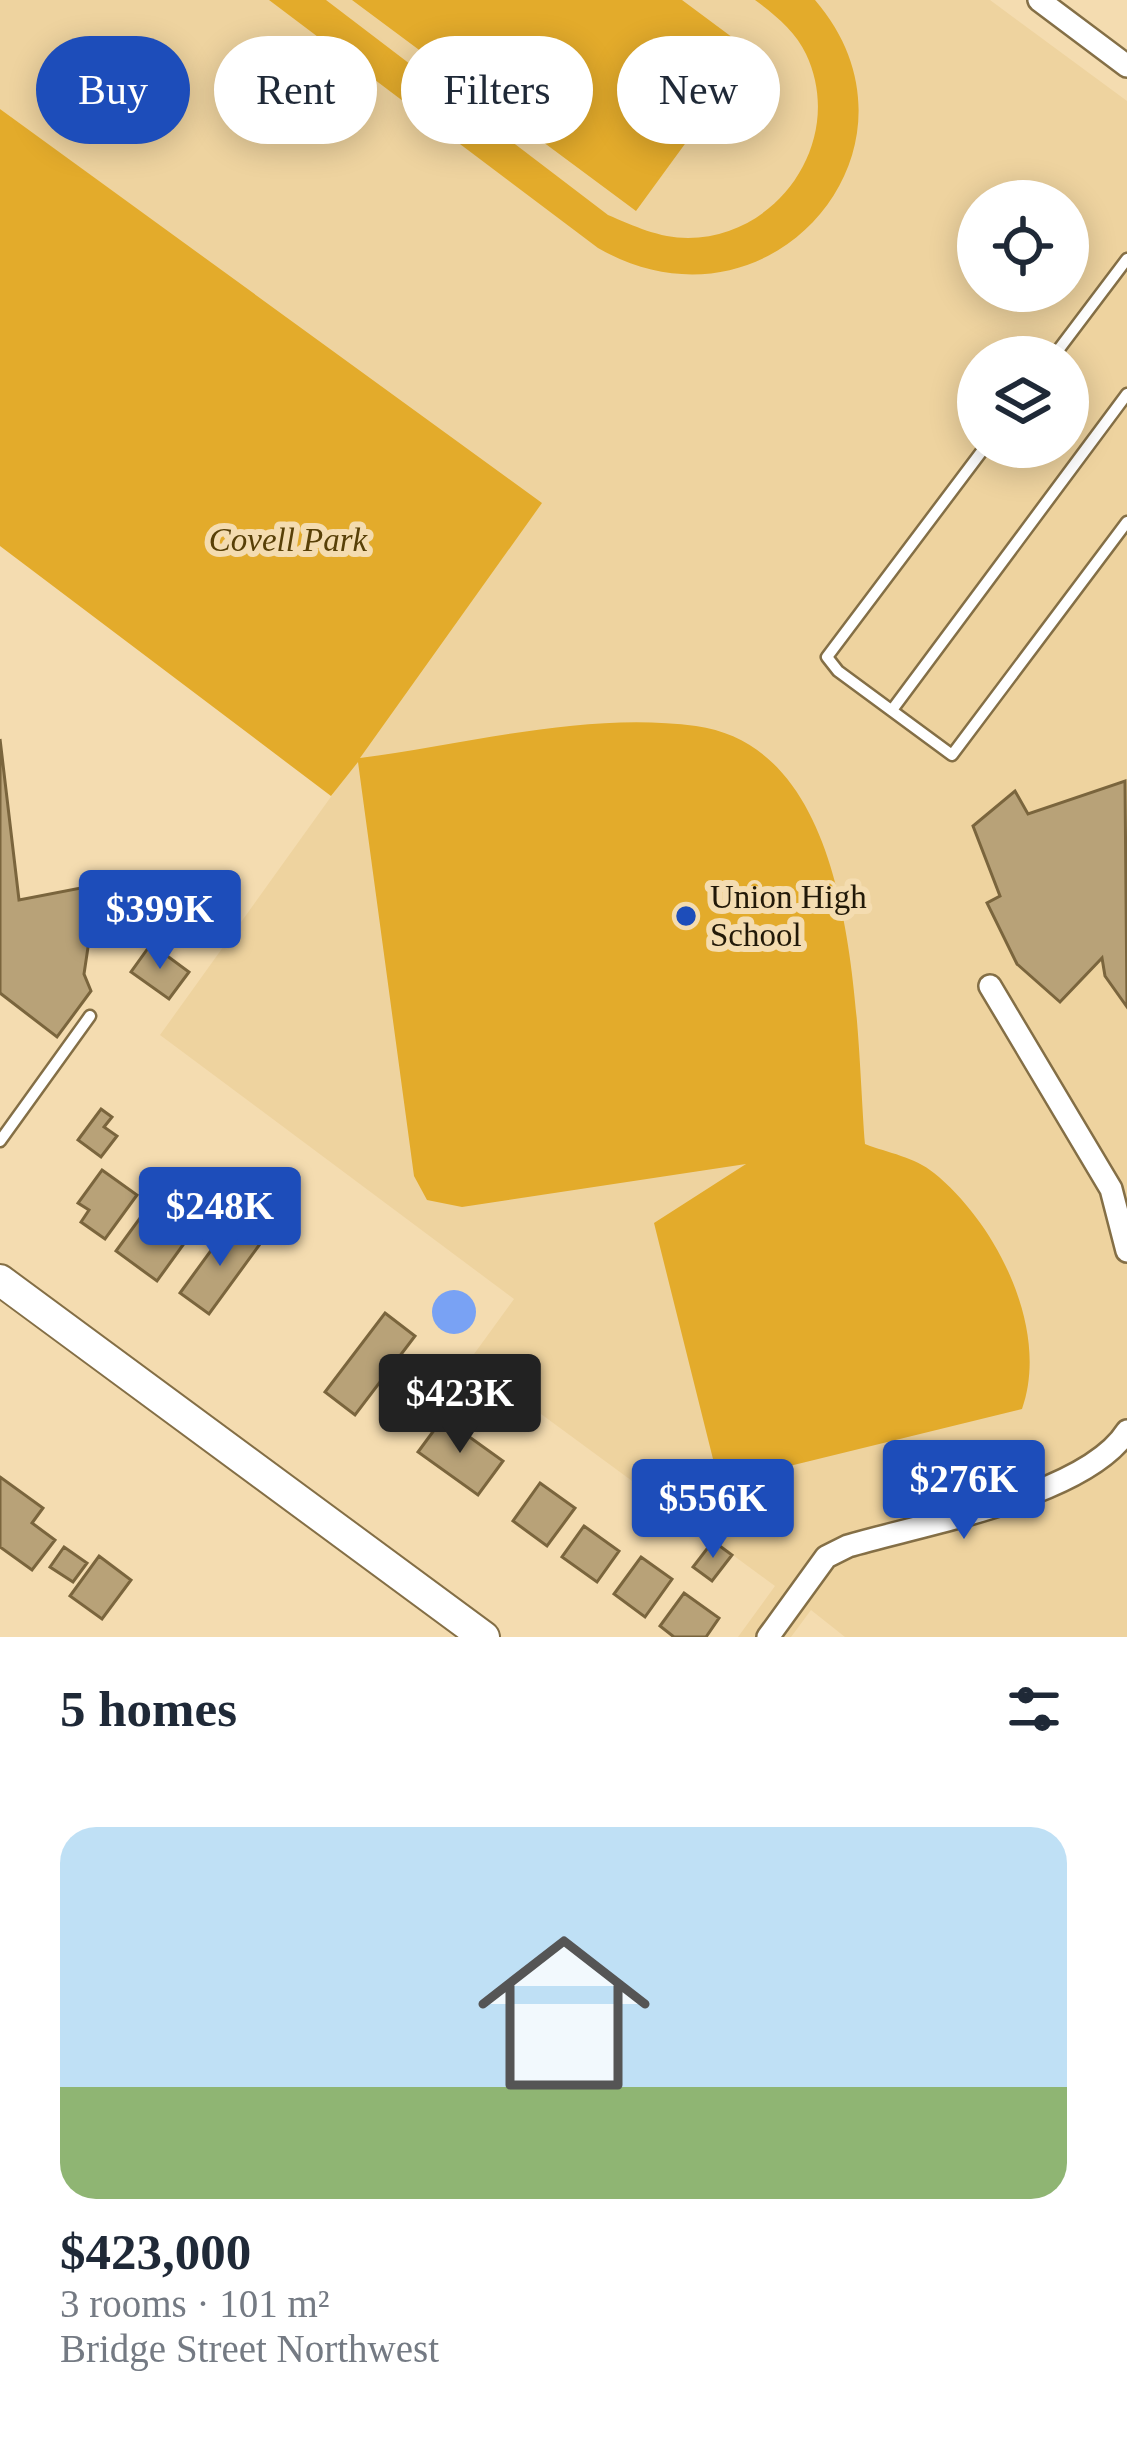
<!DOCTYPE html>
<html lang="en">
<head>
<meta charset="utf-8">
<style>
  :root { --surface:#fff; --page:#f2f2f3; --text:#1f2937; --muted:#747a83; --accent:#1d4dba }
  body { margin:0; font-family:"Times New Roman",serif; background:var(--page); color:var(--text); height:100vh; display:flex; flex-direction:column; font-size:45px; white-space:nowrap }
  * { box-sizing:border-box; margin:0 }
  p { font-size:39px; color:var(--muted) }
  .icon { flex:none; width:66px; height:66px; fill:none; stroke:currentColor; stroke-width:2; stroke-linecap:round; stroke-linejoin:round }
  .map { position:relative; height:1637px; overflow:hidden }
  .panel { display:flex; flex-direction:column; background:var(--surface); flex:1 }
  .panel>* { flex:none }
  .hud { position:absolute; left:36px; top:36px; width:1056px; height:108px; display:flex; gap:24px }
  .tools { position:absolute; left:957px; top:180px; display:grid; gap:24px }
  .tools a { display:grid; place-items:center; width:132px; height:132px; border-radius:50%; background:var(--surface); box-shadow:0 6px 30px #0003; font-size:60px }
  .price { position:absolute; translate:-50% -102px; padding:0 27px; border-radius:12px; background:var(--accent); color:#fff; font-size:39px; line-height:78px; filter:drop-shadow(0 3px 6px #0008) }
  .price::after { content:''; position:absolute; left:50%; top:72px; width:36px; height:27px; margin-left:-18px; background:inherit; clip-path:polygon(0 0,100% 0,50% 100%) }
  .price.on { background:#222; color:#fff }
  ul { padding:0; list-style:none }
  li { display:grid; align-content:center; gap:24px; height:636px; padding:0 60px }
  li span { display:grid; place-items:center; height:372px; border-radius:36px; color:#555 }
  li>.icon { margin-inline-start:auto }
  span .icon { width:216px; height:216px; fill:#fffc; stroke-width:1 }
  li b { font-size:51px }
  h2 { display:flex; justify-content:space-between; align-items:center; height:144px; padding:0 60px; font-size:51px }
  .chip { padding:0 42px; border-radius:54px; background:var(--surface); box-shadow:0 6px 30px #0003; font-size:42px; line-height:108px }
  .chip.on { background:var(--accent); color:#fff }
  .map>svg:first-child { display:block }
  .built { fill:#eed39f; fill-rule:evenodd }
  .green { fill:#e3ab2b }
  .water { fill:#79a2f4 }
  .building { fill:#b8a278; stroke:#7a653d; stroke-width:3 }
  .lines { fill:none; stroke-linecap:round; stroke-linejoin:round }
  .service-casing { stroke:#846f46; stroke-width:15 }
  .minor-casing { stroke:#846f46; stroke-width:26 }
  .secondary-casing { stroke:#846f46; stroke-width:34 }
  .service { stroke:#fff; stroke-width:10 }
  .minor { stroke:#fff; stroke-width:21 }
  .secondary { stroke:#fff; stroke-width:30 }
  .poi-dot { fill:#1d4dba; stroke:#f4dcb0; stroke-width:4.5 }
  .labels { text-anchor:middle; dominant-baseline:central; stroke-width:12; stroke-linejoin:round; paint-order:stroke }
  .park-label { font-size:33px; font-style:italic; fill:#584007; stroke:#f4dcb0 }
  .poi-label { font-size:33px; fill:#221908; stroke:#f4dcb0; text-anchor:start }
</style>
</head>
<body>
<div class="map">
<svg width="1127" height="1637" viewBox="0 0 1127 1637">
  <rect width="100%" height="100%" fill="#f4dcb0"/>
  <path class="built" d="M0,0H990L1127,101V1637H845L811,1610L791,1637H738L775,1586L469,1361L514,1299L160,1035L541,504L0,109ZM978,201H1068V291H978ZM978,357H1068V447H978Z"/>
  <path class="green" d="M269,0H326L608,215C634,226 659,238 688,238C780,237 846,139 806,54C796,32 774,14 755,0H815C941,146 771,347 598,248Z
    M352,0H682L752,52L636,211Z
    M0,109L542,503L360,758C468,744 586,711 696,726C862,749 855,1022 865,1144C888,1153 915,1157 934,1173C997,1224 1050,1330 1022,1409L732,1480L715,1467L654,1223L746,1164L462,1207L427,1200L414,1176L358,762L331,796L0,546Z"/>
  <path class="water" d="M432 1312a22 22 0 1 1 44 0a22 22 0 1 1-44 0Z"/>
  <path class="building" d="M0,739L19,900L86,887L90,934L84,974L91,991L57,1037L0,993Z
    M1125,781L1127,1007L1105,976L1102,958L1060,1002L1017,964L987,903L1000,896L973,826L1015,791L1028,814Z
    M151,944L189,972L169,999L131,972Z
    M101,1109L112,1117L104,1127L117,1136L101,1157L78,1140Z
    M102,1170L137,1195L105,1239L81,1222L89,1210L78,1203Z
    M140,1218L157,1230L164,1221L188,1238L157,1281L116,1251Z
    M231,1223L260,1244L209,1314L180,1293Z
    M385,1313L415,1336L355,1415L325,1392Z
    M443,1418L503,1461L478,1495L418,1452Z
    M0,1477L43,1508L32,1523L55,1540L32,1570L0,1547Z
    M540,1483L575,1508L547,1546L513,1521Z
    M584,1526L619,1551L597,1582L562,1557Z
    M713,1541L732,1555L712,1581L693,1567Z
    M64,1547L87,1563L73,1582L50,1567Z
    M99,1556L131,1580L102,1619L70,1596Z
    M641,1557L672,1579L645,1617L614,1594Z
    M684,1593L719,1618L706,1637H674L660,1626Z"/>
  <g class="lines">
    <g class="service-casing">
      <path id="service" d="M1053,357L1127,259
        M985,447L827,657L838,671L952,755L1127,522
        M892,710L1127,394
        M0,1141L90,1016"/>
    </g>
    <g class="minor-casing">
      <path id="minor" d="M1039,0L1127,66
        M990,986L1111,1189L1127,1251
        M768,1637L826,1557L848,1546C922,1524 1086,1496 1127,1431"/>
    </g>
    <g class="secondary-casing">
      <path id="secondary" d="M0,1280L484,1637"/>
    </g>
    <use href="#service" class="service"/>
    <use href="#minor" class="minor"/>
    <use href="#secondary" class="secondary"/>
  </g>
  <circle class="poi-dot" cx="686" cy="916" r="12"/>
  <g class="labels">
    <g class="park-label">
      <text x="288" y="540">Covell Park</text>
    </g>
    <g class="poi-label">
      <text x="710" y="897">Union High<tspan x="710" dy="38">School</tspan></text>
    </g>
  </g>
</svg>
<div class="tools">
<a><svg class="icon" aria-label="locate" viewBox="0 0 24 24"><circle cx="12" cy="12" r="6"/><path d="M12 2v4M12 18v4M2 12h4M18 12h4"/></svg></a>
<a><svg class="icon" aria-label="layers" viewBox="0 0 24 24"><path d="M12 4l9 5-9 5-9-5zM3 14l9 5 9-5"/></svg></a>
</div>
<b class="price" style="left:160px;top:972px">$399K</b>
<b class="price" style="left:220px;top:1269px">$248K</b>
<b class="price on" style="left:460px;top:1456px">$423K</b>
<b class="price" style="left:964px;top:1542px">$276K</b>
<b class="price" style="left:713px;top:1561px">$556K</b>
<div class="hud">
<a class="chip on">Buy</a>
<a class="chip">Rent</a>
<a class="chip">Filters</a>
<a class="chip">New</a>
</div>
</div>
<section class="panel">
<h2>5 homes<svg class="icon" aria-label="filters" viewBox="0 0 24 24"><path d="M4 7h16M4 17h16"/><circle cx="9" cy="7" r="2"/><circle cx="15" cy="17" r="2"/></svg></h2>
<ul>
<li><span style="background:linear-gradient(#bfe0f5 70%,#8fb573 0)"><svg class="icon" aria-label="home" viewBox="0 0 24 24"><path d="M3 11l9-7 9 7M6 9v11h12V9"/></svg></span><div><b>$423,000</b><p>3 rooms · 101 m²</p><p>Bridge Street Northwest</p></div></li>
</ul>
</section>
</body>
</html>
